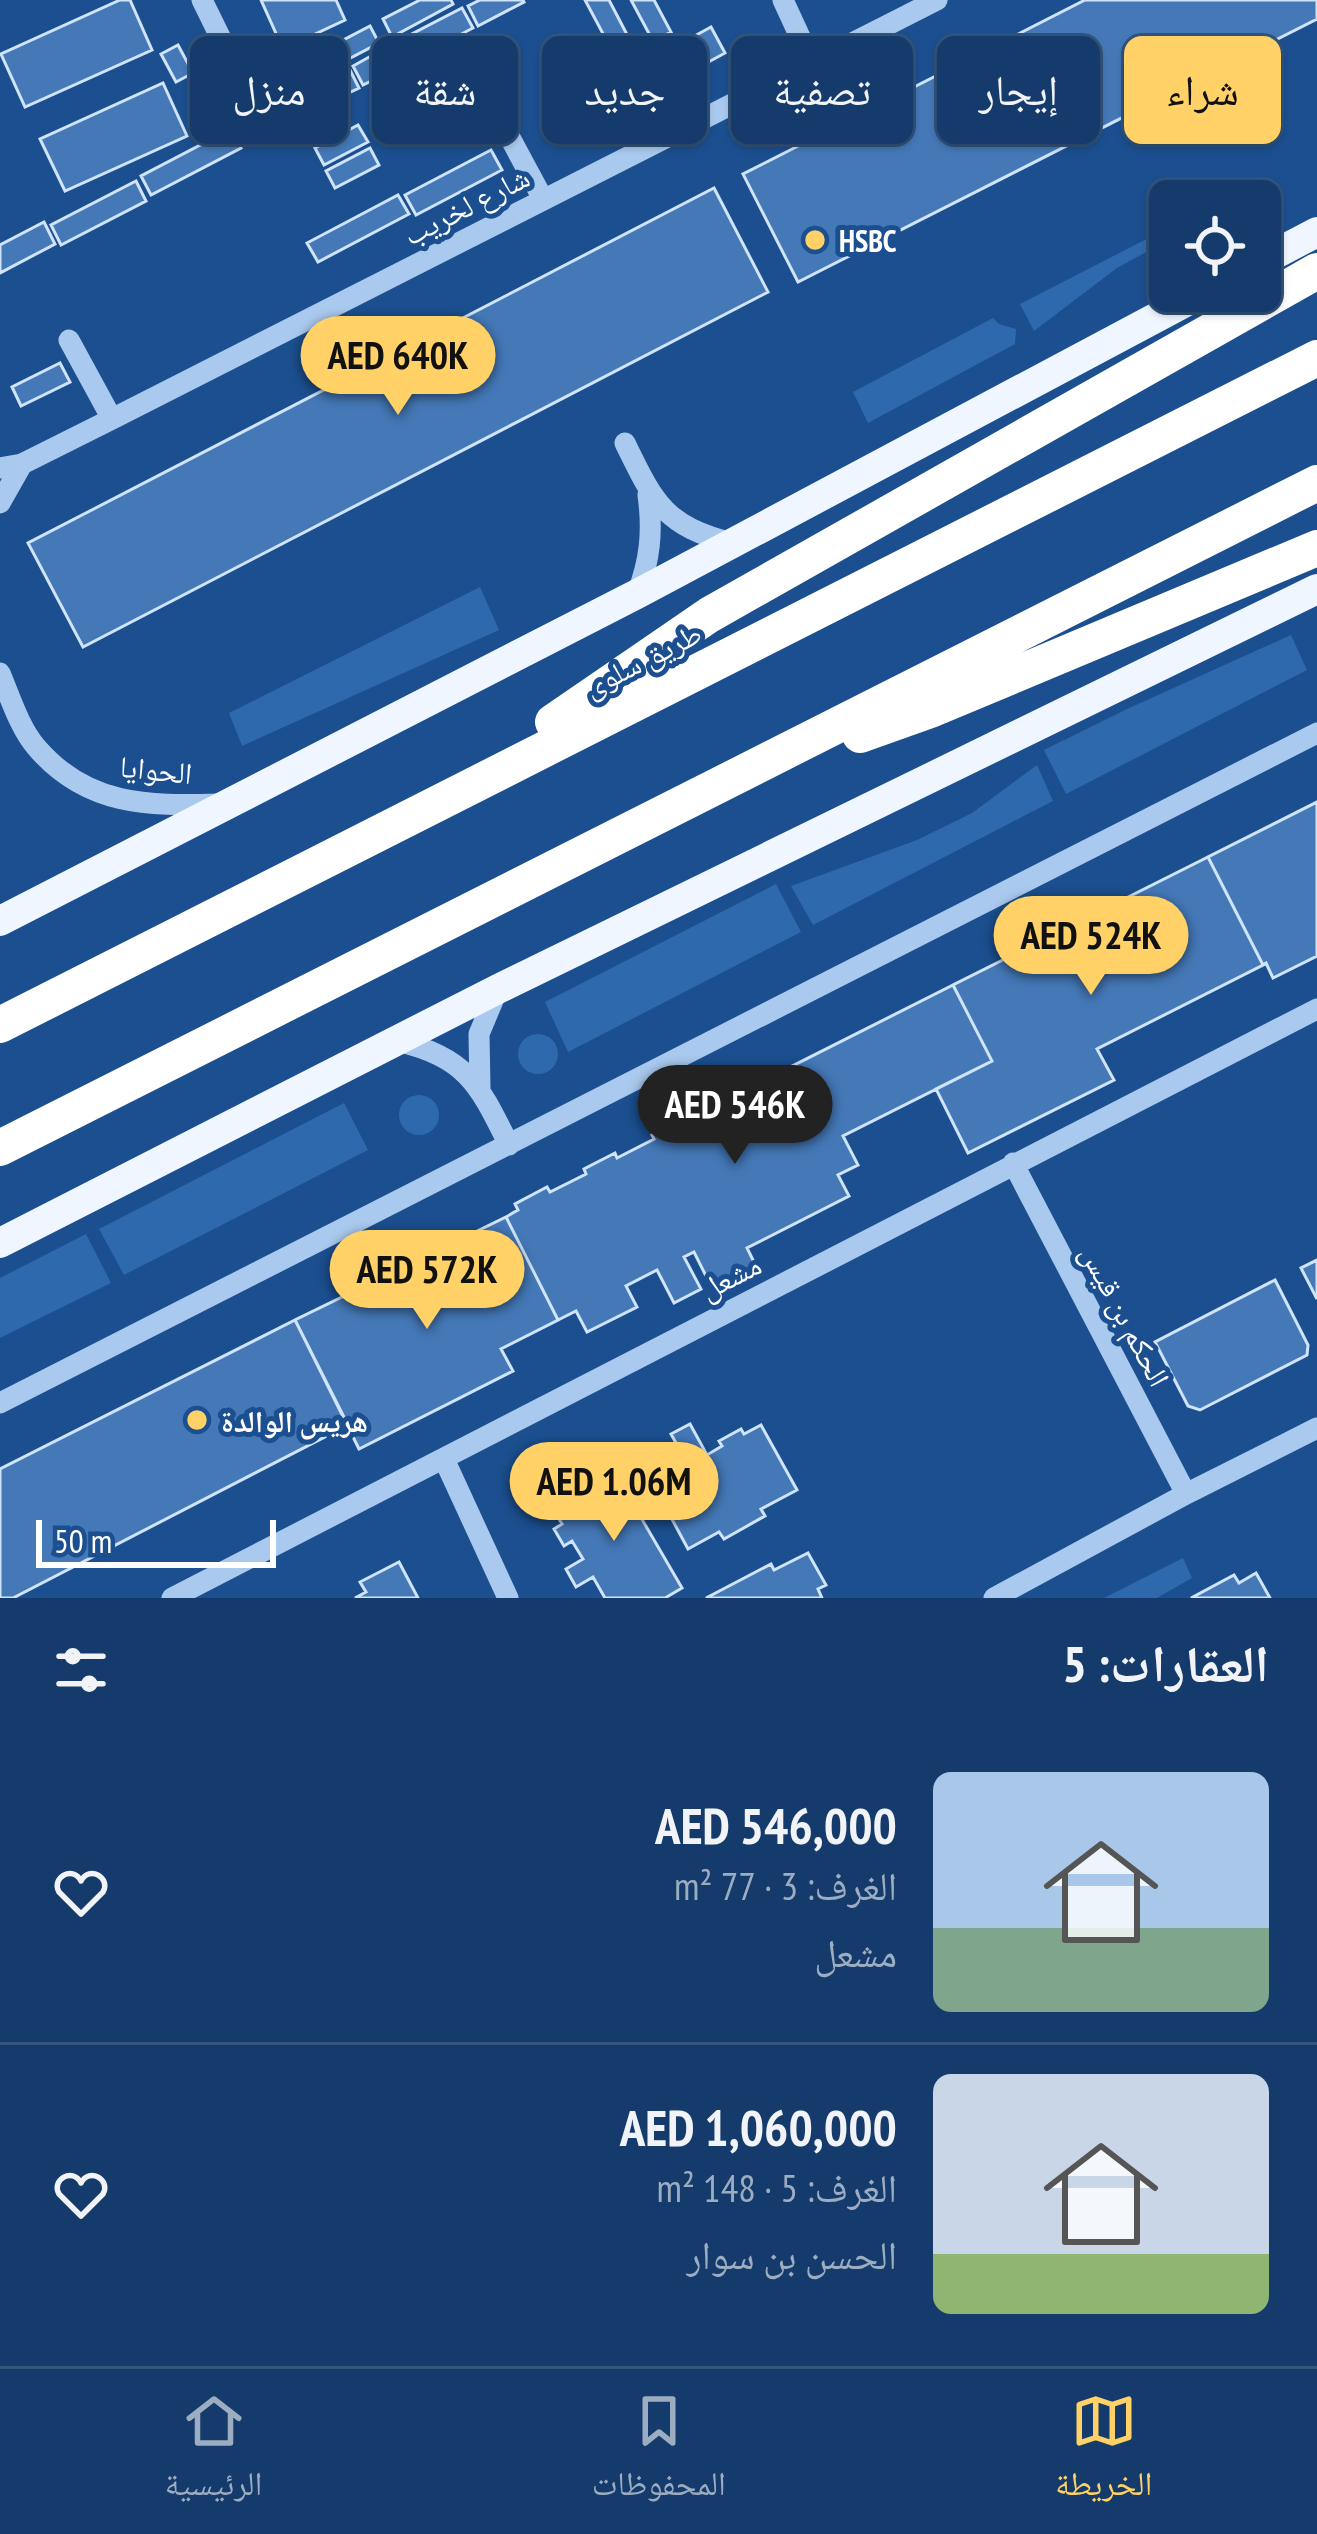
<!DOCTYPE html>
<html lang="ar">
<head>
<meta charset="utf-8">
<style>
  :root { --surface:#143b6b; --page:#214673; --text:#f1f3f6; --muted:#9dadc1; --line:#33557e; --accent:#ffd166 }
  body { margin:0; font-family:"PT Sans Narrow","Noto Naskh Arabic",sans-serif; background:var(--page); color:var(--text); direction:rtl; height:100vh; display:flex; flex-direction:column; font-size:45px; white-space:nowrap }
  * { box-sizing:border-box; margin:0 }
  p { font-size:39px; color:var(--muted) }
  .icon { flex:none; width:66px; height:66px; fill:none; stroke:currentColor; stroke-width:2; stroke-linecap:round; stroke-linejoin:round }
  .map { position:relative; height:1598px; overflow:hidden; direction:ltr }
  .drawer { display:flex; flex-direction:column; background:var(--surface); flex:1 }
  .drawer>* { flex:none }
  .banner { position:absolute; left:36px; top:36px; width:1245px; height:108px; direction:rtl; display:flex; gap:24px }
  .tools { position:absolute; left:1149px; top:180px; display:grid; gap:24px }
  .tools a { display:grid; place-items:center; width:132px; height:132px; border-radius:18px; background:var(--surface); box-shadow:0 3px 9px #0004,0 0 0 3px var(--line); font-size:60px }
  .scale { position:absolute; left:36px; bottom:30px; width:240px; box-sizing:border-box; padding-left:12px; border:6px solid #fff; border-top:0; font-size:33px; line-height:42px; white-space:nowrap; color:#fff; -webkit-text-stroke:9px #1b4f8f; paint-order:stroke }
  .price { position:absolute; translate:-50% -102px; padding:0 27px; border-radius:42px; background:var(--accent); color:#111; font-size:39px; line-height:78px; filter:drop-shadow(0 3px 6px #0008) }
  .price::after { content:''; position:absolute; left:50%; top:72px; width:36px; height:27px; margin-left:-18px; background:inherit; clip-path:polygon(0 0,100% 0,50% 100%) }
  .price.active { background:#222; color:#fff }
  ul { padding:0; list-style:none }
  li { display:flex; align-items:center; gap:36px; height:300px; padding:0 48px }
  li+li { border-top:3px solid var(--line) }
  li span { display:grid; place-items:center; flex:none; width:336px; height:240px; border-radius:18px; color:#555 }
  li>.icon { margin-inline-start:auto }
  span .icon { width:144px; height:144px; fill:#fffc; stroke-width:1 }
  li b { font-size:51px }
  h2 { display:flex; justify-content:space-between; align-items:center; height:144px; padding:0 48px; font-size:51px }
  .chip { padding:0 42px; border-radius:18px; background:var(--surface); box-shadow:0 3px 9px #0004,0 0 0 3px var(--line); font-size:42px; line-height:108px }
  .chip.active { background:var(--accent); color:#111 }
  .menu { display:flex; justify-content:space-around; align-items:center; height:168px; border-top:3px solid var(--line); background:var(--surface); font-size:33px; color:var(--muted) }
  .menu a { display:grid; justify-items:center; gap:6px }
  .menu .active { color:var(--accent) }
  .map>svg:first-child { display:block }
  .green { fill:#2e69ad }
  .building { fill:#4478b7; stroke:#cfe3fa; stroke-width:3 }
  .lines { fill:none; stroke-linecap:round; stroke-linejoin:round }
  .minor { stroke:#a9c9ee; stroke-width:21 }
  .major { stroke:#f0f6ff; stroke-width:30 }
  .highway { stroke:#fff; stroke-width:36 }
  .poi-dot { fill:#ffd166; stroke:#1b4f8f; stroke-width:4.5 }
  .labels { text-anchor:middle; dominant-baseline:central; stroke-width:10; stroke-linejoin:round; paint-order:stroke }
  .street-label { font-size:30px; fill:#fff; stroke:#1b4f8f }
  .poi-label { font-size:30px; font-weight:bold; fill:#fff; stroke:#1b4f8f; text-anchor:start }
</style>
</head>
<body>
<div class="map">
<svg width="1317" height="1598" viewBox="0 0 1317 1598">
  <rect width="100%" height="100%" fill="#1b4f8f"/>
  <path class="green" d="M1170,227V239L1117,268L1034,331L1020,304Z
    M993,318L999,324L1016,329L1015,344L868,423L853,392Z
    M480,587L499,630L242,746L229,713Z
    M1291,635L1307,670L1066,794L1044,750L1127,709Z
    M1037,765L1053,801L813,925L791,886L917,840L972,813Z
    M776,884L801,932L568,1052L545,1002Z
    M518 1054a20 20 0 1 1 40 0a20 20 0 1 1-40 0Z
    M399 1115a20 20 0 1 1 40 0a20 20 0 1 1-40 0Z
    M344,1103L368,1150L124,1275L99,1229Z
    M86,1234L111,1283L0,1338V1278Z
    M1183,1558L1192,1578L1157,1598H1104Z"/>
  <path class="building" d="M120,0H130L152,50L25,107L1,54Z
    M261,0H336L345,20L283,49Z
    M420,0H451L453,4L392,37L383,19Z
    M480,0H523L524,2L478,26L468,6Z
    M585,0H609L634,48L616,58Z
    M631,0H654L671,32L653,41Z
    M1085,0H1317V19L798,282L743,174Z
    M462,8L473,28L389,72L379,51Z
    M370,26L379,43L339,64L330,47Z
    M711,27L725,53L703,65L689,39Z
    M178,45L193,73L176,82L161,54Z
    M502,50L513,71L419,120L408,99Z
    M300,56L309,72L287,83L279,67Z
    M371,56L381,76L363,85L353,66Z
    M349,68L359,88L340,97L330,78Z
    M324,81L335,101L317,111L306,90Z
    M163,83L187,136L65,191L40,139Z
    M616,83L626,102L558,138L548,118Z
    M302,90L311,109L294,118L284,99Z
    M280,99L292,122L272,132L260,109Z
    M206,108L216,127L199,136L189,116Z
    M358,125L368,142L324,165L315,148Z
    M231,129L241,148L151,195L141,176Z
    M370,148L379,165L335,188L326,171Z
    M491,150L502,170L416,215L405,195Z
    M136,181L146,201L61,245L51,225Z
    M714,188L768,292L83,647L28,543Z
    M398,195L409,214L318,262L307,243Z
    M44,222L55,244L0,273V245Z
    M60,363L70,382L21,406L12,387Z
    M1317,802V956L1273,978L1266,963L1263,965L1208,857Z
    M1208,857L1263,965L1097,1049L1114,1080L968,1153L936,1089L992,1061L953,985Z
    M953,985L992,1061L843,1136L858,1165L838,1175L849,1196L747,1248L756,1266L712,1288L694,1252L684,1257L701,1289L674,1303L657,1270L626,1286L637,1307L587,1332L576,1311L558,1320L506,1217L518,1210L515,1204L547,1187L550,1192L586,1174L584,1169L615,1153L617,1158L654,1139L652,1135L682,1119L685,1124L706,1113L705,1110Z
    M506,1217L558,1320L501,1349L513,1371L359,1449L295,1320Z
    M1317,1260V1299L1301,1268Z
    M1275,1280L1308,1345L1307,1355L1200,1410L1188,1406L1155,1342Z
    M295,1320L348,1425L13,1598H0V1469Z
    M690,1424L707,1455L722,1446L719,1441L741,1429L744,1434L761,1425L797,1490L761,1509L765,1516L724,1539L719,1532L688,1549L653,1484L668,1476L664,1469L684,1457L671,1434Z
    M615,1473L682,1588L665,1598H605L593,1577L576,1587L566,1569L583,1559L572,1541L564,1546L554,1529L562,1524L553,1509Z
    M808,1553L826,1585L818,1589L822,1598H706L771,1564L774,1570Z
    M399,1562L418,1598H355L366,1592L360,1582Z
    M1256,1573L1270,1598H1191L1234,1575L1239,1583Z"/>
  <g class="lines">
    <path class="minor" d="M202,0L251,100
      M783,0L812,63
      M501,121L543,199
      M69,340L112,419
      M625,443C654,502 664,526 732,543
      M0,468L22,464L112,419L937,0
      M0,503L22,464
      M637,594C650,561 653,531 648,495
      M0,673C10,697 20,729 37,748C87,806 148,806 218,804
      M397,1041C468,1058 479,1085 509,1145
      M480,1088L479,1034L497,991
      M1013,1163L1186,1494
      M0,1403L1317,733
      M444,1459L508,1598
      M172,1598L1317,1009
      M994,1598L1186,1494L1317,1428"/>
    <path class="major" d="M1260,262L1317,232
      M0,921L637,594L1206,291
      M0,1243L498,989L1317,589"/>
    <path class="highway" d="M553,722L709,615L1317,271
      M860,735L933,709L1317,548
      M0,1025L1317,358
      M0,1148L1317,483"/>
  </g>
  <g class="poi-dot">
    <circle cx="815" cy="240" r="12"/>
    <circle cx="197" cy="1420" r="12"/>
  </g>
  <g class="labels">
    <g class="street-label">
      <text transform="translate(466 205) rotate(-27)">شارع لخريب</text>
      <text transform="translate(642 659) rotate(-27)">طريق سلوى</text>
      <text transform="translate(156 769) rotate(6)">الحوايا</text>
      <text transform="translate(730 1276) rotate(-27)">مشعل</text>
      <text transform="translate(1126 1315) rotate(62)">الحكم بن قيس</text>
    </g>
    <g class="poi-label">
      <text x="839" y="240">HSBC</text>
      <text x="221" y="1420">هريس الوالدة</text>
    </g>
  </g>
</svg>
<div class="tools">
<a><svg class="icon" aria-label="locate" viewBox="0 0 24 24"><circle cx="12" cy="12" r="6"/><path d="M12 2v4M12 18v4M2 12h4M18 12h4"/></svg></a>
</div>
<div class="scale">50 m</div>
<b class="price" style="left:398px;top:418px">AED 640K</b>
<b class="price" style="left:1091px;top:998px">AED 524K</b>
<b class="price active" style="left:735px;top:1167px">AED 546K</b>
<b class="price" style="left:427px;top:1332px">AED 572K</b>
<b class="price" style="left:614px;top:1544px">AED 1.06M</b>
<div class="banner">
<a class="chip active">شراء</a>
<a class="chip">إيجار</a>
<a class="chip">تصفية</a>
<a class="chip">جديد</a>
<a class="chip">شقة</a>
<a class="chip">منزل</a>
</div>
</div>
<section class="drawer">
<h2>العقارات: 5<svg class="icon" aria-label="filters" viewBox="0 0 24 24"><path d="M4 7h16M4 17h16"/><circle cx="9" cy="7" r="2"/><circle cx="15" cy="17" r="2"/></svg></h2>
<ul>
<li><span style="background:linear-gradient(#a9c7e8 65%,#7fa58c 0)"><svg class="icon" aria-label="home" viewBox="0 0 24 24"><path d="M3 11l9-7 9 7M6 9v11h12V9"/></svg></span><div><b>AED 546,000</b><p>الغرف: 3 · 77 m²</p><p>مشعل</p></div><svg class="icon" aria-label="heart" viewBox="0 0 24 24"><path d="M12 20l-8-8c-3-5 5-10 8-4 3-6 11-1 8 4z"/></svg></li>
<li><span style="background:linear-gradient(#c9d6e8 75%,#8fb573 0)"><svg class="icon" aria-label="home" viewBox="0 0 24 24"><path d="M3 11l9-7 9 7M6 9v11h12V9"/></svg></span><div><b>AED 1,060,000</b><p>الغرف: 5 · 148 m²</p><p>الحسن بن سوار</p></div><svg class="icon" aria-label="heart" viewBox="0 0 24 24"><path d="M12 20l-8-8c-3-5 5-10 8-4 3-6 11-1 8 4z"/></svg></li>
</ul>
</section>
<nav class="menu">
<a class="active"><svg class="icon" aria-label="map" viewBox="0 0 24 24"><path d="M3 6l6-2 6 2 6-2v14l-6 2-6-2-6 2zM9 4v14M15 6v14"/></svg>الخريطة</a>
<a><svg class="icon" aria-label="saved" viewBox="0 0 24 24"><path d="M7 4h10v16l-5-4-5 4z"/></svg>المحفوظات</a>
<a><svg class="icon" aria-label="home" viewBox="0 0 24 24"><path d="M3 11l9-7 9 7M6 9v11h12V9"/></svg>الرئيسية</a>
</nav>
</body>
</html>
